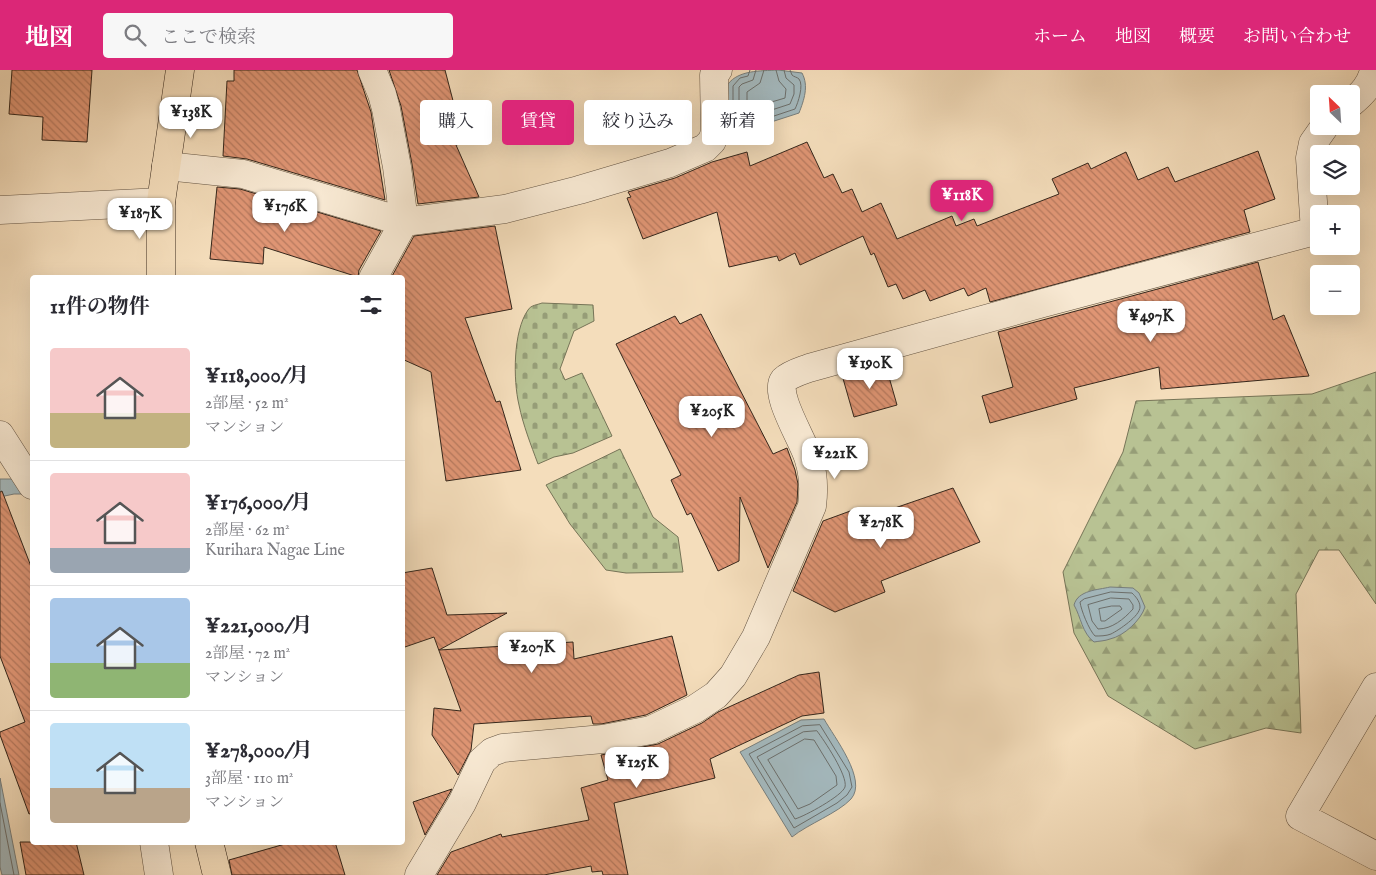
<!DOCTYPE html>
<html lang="ja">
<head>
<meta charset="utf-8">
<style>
  :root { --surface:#fff; --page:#f7f7f7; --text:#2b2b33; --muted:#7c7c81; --line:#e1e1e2; --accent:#db2777 }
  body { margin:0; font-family:"IM FELL English","Noto Serif JP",serif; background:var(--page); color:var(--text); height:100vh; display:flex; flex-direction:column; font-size:19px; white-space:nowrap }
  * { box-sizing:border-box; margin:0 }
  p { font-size:16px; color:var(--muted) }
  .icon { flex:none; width:28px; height:28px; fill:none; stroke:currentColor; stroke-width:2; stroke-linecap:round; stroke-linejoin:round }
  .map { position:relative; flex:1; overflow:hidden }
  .panel { position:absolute; left:30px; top:205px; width:375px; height:570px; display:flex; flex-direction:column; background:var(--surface); border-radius:5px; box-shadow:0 5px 20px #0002 }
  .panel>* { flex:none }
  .hud { position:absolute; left:420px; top:30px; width:475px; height:45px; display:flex; gap:10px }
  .needle { width:32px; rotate:335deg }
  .controls { position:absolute; left:1310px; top:15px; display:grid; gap:10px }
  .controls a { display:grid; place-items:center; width:50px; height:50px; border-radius:5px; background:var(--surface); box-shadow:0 5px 20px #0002; font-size:25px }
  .price { position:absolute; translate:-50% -42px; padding:0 11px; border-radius:10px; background:#fff; color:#222; font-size:16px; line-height:32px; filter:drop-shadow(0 1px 2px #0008) }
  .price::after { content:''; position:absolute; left:50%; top:30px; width:15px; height:11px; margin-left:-8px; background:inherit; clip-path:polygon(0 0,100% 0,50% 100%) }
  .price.active { background:var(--accent); color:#fff }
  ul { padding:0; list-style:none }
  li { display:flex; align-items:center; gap:15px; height:125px; padding:0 20px }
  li+li { border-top:1px solid var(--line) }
  li span { display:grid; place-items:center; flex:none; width:140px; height:100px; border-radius:5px; color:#555 }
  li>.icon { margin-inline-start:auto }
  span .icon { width:60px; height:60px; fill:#fffc; stroke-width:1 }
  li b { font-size:21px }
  h2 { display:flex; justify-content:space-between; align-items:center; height:60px; padding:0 20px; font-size:21px }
  .chip { padding:0 18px; border-radius:5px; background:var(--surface); box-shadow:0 5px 20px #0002; font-size:18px; line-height:45px }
  .chip.active { background:var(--accent); color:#fff }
  header { display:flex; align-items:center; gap:30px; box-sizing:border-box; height:70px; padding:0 25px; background:var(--accent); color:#fff }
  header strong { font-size:24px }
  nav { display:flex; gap:28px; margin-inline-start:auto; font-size:18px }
  .search { width:350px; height:45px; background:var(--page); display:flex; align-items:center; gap:12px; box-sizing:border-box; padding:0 18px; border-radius:5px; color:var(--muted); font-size:19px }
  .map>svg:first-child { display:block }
  .forest { fill:url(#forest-firs); stroke:#767457 }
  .cemetery { fill:url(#cemetery-stones); stroke:#767457 }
  .water { fill:#a3b8bd; stroke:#777e7c }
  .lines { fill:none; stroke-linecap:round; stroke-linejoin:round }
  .shore { stroke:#6c6f6c; stroke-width:1 }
  .building { fill:url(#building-back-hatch); stroke:#34261b }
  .minor-casing { stroke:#645443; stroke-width:29 }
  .major-casing { stroke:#34261b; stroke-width:29 }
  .minor { stroke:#f8e9d3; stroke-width:28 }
  .major { stroke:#f4ddbb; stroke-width:28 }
</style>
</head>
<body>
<header>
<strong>地図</strong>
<div class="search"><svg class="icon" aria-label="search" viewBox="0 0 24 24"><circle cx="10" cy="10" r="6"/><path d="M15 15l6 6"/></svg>ここで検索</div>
<nav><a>ホーム</a><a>地図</a><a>概要</a><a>お問い合わせ</a></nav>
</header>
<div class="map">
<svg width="1376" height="805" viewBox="0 0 1376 805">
  <defs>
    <pattern id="forest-firs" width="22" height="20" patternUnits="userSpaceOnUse" patternTransform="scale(1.25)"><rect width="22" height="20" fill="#b8c293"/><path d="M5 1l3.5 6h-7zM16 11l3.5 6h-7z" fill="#969d77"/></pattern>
    <pattern id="cemetery-stones" width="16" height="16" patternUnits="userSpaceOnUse" patternTransform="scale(1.25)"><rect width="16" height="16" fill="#b8c293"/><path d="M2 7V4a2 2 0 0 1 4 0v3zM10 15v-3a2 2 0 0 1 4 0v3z" fill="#969d77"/></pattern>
    <pattern id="building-back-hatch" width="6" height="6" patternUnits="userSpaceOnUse" patternTransform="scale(1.25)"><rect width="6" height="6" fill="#df9574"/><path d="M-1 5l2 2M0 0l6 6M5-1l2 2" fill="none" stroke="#b6795e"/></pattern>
  </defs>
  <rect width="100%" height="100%" fill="#f4ddbb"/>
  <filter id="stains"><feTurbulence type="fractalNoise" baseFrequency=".004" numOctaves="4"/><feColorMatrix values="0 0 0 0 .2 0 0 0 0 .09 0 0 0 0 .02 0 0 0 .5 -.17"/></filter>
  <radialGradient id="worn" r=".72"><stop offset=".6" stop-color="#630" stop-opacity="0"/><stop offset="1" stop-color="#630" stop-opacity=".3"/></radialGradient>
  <path class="forest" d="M1376,302V534L1339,480H1319L1296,524L1301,663L1266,658L1195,679L1108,626L1074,563L1063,502L1123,382L1136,331L1312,324Z"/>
  <path class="cemetery" d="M542,233L593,235L594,251L574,261L560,299L565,310L582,303L612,366L573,383L554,387L538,394C531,375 523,355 519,335C513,310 513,261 528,240C531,235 537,235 542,233Z
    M620,379L653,447L678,467L683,502L626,503L606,500L570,454L546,415Z"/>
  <path class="water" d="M778,0L802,3C809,16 804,30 799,43L731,65L728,60V14C739,0 760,1 778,0Z
    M0,409H21L30,424H14L0,427Z
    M1110,517L1133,518L1139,523L1145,537C1141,550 1124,566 1110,569C1105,571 1099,571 1094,572C1082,563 1081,547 1074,535C1078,520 1098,520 1110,517Z
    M824,649C834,667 868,710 851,729C838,743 808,754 792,767L740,682L801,650Z
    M0,708L19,805H2L0,797Z"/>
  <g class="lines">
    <path class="shore" d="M750,0L748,6L740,8L733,16V57L735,59L795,39C798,33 804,15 799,9C797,7 794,7 792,5L790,0
      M756,0L753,10L742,14L739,17V48L741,50L790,34L794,24V15L786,8L784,0
      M764,0L760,13L747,22V36L748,39L785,28L786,19L779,11L776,0
      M1111,522L1132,523C1135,526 1140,531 1140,537C1140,546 1119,560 1111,564C1106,566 1100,566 1095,566C1089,560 1081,540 1080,532L1084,529Z
      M1111,528L1129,529L1133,535V539C1124,549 1112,559 1098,559L1092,551L1088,535Z
      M1112,536H1120L1122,539L1105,551H1101L1099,539Z
      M820,655L849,702L852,717L847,725L837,733L794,758L749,684L802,656Z
      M817,661C824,670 848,706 845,717C842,726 805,746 795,749L757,687L803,662Z
      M805,669L814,670L836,706L837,715L810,734L798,739L768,690Z
      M0,733L14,805"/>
  </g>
  <path class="building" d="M12,0H92L87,72L42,70L43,47L9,44Z
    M234,0H357L371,42L385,130L247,89L223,86L227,11H234Z
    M389,0H445L464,73L456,75L479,127L418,134L412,94L401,36Z
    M807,72L824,108L833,104L842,123L852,119L862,142L881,133L897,169L952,146L956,156L974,149L977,156L1059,124L1052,109L1088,93L1091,99L1126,82L1138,110L1168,97L1175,112L1258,81L1275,129L1244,140L1250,162L990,232L986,218L968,226L964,218L930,231L925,220L903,229L896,214L888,217L874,183L871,185L863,166L800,195L795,183L779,191L777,186L729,197L717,142L643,169L627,128L631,127L628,122L675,108L712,92L747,82L750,96Z
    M217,117L240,119L381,161L359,200L358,207L264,177L263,194L210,189Z
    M495,156L512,239L465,248L496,332L500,331L521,400L446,411L431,302L402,289V208H391L414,166Z
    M1258,192L1273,250L1284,245L1309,306L1161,319L1159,297L1074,318L1077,329L990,353L982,326L1013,317L998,262Z
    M701,244L773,384L787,378L795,400L798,414L797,432L768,498L740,427L739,491L718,501L691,443L687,445L671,410L681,405L616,274L675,246L680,254Z
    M885,293L897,335L854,347L842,305Z
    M953,418L980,472L881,511L885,522L835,542L793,521L823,451L853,440L857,451Z
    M2,421L32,499V743L29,744L0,665V662L25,652L0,586V422Z
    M432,498L447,545L507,543L439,580L573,572L574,589L672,566L687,625L646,645L601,654H593L591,646L474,654L471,680L458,705L432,665L434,638L461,641L434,567L402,578V503Z
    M819,602L824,643L802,646L710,689L715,708L614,733L628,805H603L602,801L592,802L591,796L544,805H437L451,782L501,764L502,767L589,750L581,718L608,710L601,685L658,674L702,653L718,642L799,605Z
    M452,719L448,726L425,765L413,732Z
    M20,772H76L84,805H26Z
    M292,772H335L345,805H232L229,790Z"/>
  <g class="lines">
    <g class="minor-casing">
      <path id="minor" d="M372,0L382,24L386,39L397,97L404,152L373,208
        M1351,33C1362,24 1371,15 1374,0
        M166,96L243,104L404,152L505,139L579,120L670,93L705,78L712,71L715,62L714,5L718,0
        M0,140L161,132
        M0,365L32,415
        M1376,617L1300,746L1376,786
        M154,772L159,805
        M419,805L462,733L482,691L492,682L503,678L603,669L651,660L695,639L716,625L733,606L756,567L812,436C814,420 814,406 809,390C805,373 773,324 784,310C790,304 801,301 809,298L1043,233L1315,161L1310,88L1313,73L1325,56"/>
    </g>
    <g class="major-casing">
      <path id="major" d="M161,208V132L180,0
        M209,772L217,805"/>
    </g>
    <use href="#minor" class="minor"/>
    <use href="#major" class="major"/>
  </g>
  <rect width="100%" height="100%" filter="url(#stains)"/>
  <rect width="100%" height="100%" fill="url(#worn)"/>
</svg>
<div class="controls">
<a><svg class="needle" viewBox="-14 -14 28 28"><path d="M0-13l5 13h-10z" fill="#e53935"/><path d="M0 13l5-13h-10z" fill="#7c7c81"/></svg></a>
<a><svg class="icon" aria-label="layers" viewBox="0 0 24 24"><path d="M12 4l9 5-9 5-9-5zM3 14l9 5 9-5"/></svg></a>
<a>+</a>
<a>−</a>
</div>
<b class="price" style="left:191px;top:69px">¥138K</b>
<b class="price active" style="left:962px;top:152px">¥118K</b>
<b class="price" style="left:285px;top:163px">¥176K</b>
<b class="price" style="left:140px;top:170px">¥187K</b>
<b class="price" style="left:1151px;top:273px">¥497K</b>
<b class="price" style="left:870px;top:320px">¥190K</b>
<b class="price" style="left:712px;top:368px">¥205K</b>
<b class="price" style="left:835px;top:410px">¥221K</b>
<b class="price" style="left:881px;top:479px">¥278K</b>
<b class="price" style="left:532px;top:604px">¥207K</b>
<b class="price" style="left:637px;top:719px">¥125K</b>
<div class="hud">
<a class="chip">購入</a>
<a class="chip active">賃貸</a>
<a class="chip">絞り込み</a>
<a class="chip">新着</a>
</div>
<section class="panel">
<h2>11件の物件<svg class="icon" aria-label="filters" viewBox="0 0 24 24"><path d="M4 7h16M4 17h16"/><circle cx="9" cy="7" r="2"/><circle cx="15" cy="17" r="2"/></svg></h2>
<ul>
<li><span style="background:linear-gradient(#f6c9c9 65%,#c2b280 0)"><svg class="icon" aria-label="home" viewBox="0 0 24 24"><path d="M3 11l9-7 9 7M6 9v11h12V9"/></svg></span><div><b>¥118,000/月</b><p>2部屋 · 52 m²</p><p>マンション</p></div></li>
<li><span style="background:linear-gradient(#f6c9c9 75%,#9aa5b1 0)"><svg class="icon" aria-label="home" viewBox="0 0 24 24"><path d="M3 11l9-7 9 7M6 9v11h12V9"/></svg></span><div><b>¥176,000/月</b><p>2部屋 · 62 m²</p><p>Kurihara Nagae Line</p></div></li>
<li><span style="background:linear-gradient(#a9c7e8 65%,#8fb573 0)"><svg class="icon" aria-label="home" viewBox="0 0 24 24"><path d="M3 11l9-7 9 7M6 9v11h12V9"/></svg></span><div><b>¥221,000/月</b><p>2部屋 · 72 m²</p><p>マンション</p></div></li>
<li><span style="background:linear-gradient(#bfe0f5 65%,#b9a48a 0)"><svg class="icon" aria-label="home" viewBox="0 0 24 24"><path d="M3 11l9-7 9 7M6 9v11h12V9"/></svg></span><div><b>¥278,000/月</b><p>3部屋 · 110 m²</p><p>マンション</p></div></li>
</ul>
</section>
</div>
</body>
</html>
